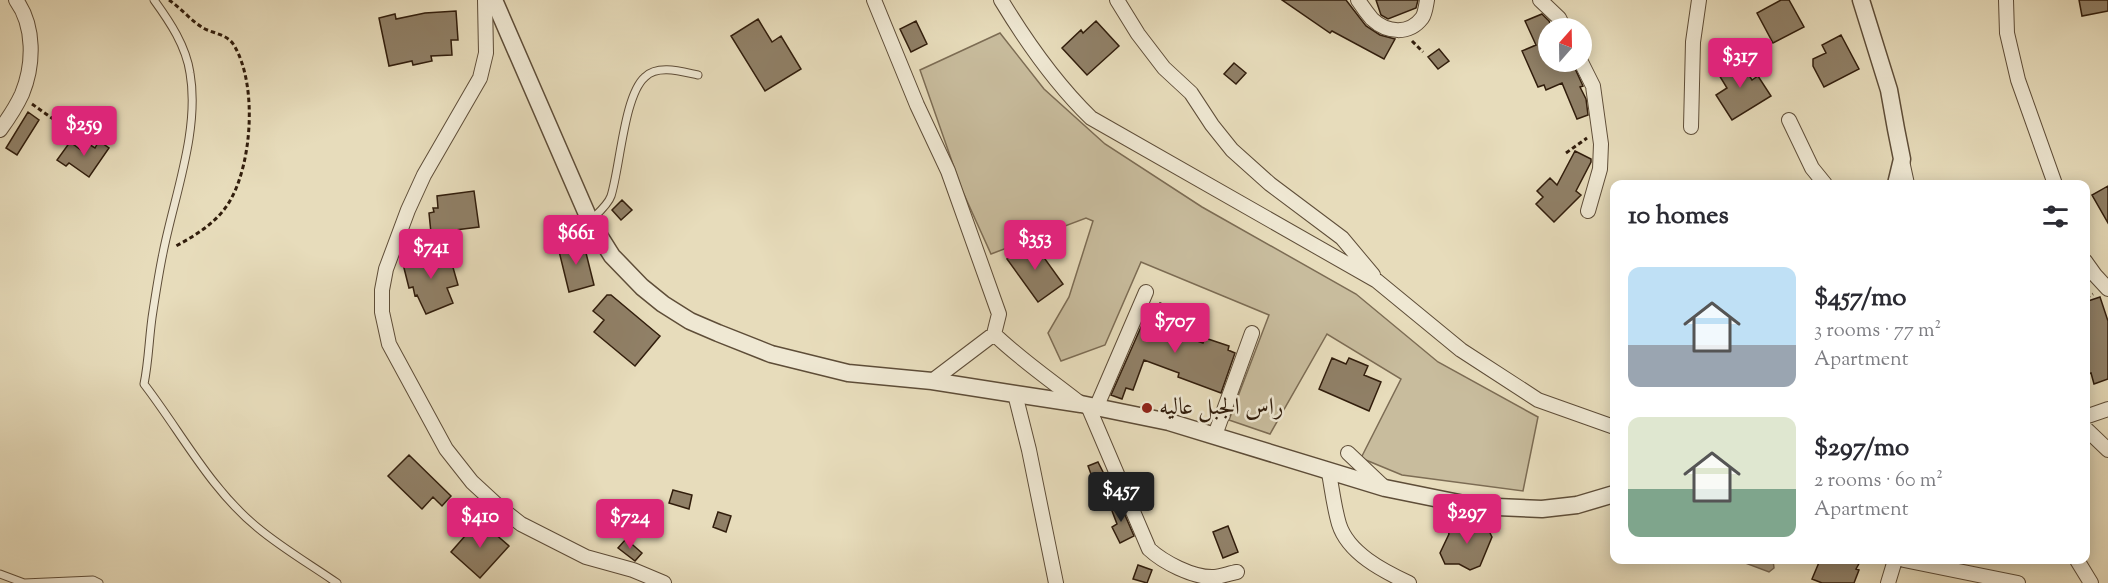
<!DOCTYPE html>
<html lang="en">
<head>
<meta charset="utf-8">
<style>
  :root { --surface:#fff; --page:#f2f2f3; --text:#2b2b33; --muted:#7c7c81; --accent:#db2777 }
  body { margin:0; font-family:"Sorts Mill Goudy",Amiri,serif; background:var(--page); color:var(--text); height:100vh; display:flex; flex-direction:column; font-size:22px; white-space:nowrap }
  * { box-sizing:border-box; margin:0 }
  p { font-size:20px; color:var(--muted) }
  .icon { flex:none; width:33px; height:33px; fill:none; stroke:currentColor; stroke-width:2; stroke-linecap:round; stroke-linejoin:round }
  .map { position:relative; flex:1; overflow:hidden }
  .side { position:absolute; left:1610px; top:180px; width:480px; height:384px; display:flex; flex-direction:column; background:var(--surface); border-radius:12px; box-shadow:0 3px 15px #0003 }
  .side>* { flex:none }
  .needle { width:39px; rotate:20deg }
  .tools { position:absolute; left:1538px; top:18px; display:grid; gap:12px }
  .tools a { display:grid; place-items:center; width:54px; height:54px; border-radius:50%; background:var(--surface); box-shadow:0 3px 15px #0003; font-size:30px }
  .price { position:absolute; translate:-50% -51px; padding:0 14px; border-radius:6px; background:var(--accent); color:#fff; font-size:20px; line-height:39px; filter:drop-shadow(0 2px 3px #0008) }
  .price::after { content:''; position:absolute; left:50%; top:36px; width:18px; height:14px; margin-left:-9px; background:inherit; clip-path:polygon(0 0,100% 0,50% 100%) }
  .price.selected { background:#222; color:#fff }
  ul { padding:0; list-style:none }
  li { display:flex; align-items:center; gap:18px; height:150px; padding:0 18px }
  li span { display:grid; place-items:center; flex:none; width:168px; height:120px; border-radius:12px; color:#555 }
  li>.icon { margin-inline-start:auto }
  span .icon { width:72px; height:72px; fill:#fffc; stroke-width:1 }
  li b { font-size:26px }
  h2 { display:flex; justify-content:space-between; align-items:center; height:72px; padding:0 18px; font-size:26px }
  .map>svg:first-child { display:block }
  .green { fill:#c8bc9d; stroke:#7c6c54; stroke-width:1.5 }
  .water { fill:#a99b80; stroke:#796952; stroke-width:1.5 }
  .building { fill:#908067; stroke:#311d0c; stroke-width:1.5 }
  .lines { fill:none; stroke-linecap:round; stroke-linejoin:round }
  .service-casing { stroke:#5e4d38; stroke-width:9 }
  .minor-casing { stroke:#5e4d38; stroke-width:16 }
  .tertiary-casing { stroke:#5e4d38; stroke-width:19 }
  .path { stroke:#311d0c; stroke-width:3; stroke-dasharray:4.5 3; stroke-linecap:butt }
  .service { stroke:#efe8d3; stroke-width:7 }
  .minor { stroke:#efe8d3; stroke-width:14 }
  .tertiary { stroke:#efe8d3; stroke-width:16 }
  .poi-dot { fill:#8f2418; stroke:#efe8d3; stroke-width:2 }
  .labels { text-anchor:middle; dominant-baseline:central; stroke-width:5; stroke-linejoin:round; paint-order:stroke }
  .poi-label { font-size:24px; fill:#311d0c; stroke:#efe8d3; text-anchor:start }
</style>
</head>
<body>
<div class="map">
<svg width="2108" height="583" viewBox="0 0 2108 583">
  <rect width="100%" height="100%" fill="#e7dcbb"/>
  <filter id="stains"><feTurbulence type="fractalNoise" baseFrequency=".00333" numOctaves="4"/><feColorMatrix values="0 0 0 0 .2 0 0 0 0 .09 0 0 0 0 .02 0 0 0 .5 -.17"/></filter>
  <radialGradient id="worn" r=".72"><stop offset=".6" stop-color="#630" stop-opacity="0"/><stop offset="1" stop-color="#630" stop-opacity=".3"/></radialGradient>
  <path class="green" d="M1000,33L1044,89L1105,144L1202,207L1356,294L1438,362L1538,417L1523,491L1402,475L1361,458L1401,379L1327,334L1270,434L1229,420L1269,315L1141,262L1105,345L1061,361L1048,333L1069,297L1093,221L1086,218L991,254L962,190L920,70Z"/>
  <path class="water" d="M1747,560H1773L1774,568L1769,572L1745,563Z"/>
  <path class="building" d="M1282,0H1346L1366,26L1380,35L1395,39L1384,59L1332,31L1330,33Z
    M1376,0H1418L1416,8L1388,19L1381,15Z
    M1781,0H1789L1804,27L1773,43L1757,13Z
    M2079,0H2108V11L2082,16Z
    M456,11L458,40H451L452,55L431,56L432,61L413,65L412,61L389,66L379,18L395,14L396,19L425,13Z
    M1542,14L1549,21L1552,28H1548V62H1572L1583,86L1580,87L1586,99L1588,115L1577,119L1562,83L1546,90L1544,85L1538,87L1522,51L1536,45L1525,21Z
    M758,19L772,42L781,36L801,69L765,91L731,36Z
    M916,21L927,44L911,52L900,29Z
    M1096,21L1119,46L1087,75L1062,48L1081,30L1083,33Z
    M1841,35L1859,69L1824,87L1813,66V59L1826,53L1822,45Z
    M1439,49L1449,61L1438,69L1428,57Z
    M1737,57L1752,80L1758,76L1771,96L1732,120L1716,95L1727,88L1716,70Z
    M1234,63L1246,73L1236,84L1224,74Z
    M28,112L39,120L17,155L6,148Z
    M99,141L109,148L89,177L69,163L66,166L57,160L70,142L81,150L87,143L95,148Z
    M1575,151L1591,159V162L1576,191L1581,195L1554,222L1536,204L1543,197L1537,191L1550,178L1557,185Z
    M2108,186V223L2092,195Z
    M474,191L479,227L431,233L429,213L434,212L433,208H438L437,196Z
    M622,200L632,210L621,220L612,210Z
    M583,241L594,285L569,292L558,247Z
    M1032,241L1063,284L1038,302L1007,259Z
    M436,250L439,260L450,257L458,285L447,288L453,303L426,314L417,295L415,296L413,287L409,288L402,260Z
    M607,295H611L660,336L635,366L594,332L604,320L593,311Z
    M2100,297L2108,321V379L2094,384L2091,373L2085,375V302Z
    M1160,303L1174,309L1170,318L1182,323L1177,334L1203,343L1205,338L1229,346L1228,350L1235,353L1221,393L1178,377L1179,373L1144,360L1133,390L1126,388L1122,399L1111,395L1149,309L1156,312Z
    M1332,358L1346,364L1349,358L1368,366L1364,375L1381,382L1369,411L1319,389Z
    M409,455L451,496L442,506L433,497L422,509L388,476Z
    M1098,462L1109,484L1097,490L1088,466Z
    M673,490L692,495L689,509L669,503Z
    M1118,499L1134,536L1120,543L1112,527L1117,524L1109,503Z
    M718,512L731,516L726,532L713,527Z
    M479,520L509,546L480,578L451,552Z
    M1474,520L1486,525L1492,537L1480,566L1470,570L1459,564H1445L1440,553L1449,534L1448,531Z
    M1228,526L1238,552L1223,558L1213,532Z
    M626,539L642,553L635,561L618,548Z
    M1820,560H1861L1856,569L1859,570L1854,583H1822L1812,579Z
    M1138,565L1152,570L1147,583L1133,579Z"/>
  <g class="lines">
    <g class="service-casing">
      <path id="service" d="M154,0C170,22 186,46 190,73C200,130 174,197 163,253C159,272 156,292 153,311C149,335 149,360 144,384C181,432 210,489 258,528C282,548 311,565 337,583
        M590,221C597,214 608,205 611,196C620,168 624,95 645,77C658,64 683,72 698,75
        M0,574L24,583L93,580L99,583"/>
    </g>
    <g class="minor-casing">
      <path id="minor" d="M485,0L486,53L480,78L424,175L408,210L386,269L382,290V312L389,344L446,449L472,482L498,506L521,524L586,557L633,570L664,583
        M874,0L917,105L948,171L999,314L994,334L932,381
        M1001,0C1027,43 1055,83 1091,118L1377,281L1461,350L1538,400L1614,427
        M1117,0L1138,34L1164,68L1191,93L1212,125L1232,150L1270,184L1342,238L1373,275
        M1358,0C1362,6 1367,13 1372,19C1387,33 1409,35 1422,18C1425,14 1426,6 1427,0
        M1540,0L1559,18L1564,28
        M2006,0L2007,33L2018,80L2055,184
        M1581,62L1593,86L1601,144L1600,169L1588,211
        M1789,120L1812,168L1825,184
        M1691,127L1693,42L1699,0
        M0,130C8,119 16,107 22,94C34,65 35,26 16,0
        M1902,161L1907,184
        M2085,261L2095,275L2108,289
        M994,334C1021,360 1052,381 1081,404
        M1015,394L1029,450L1056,583
        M1088,406L1149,549C1163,562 1193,578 1214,577C1221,577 1230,573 1237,572
        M1096,408L1146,292
        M2085,417L2108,409
        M2085,428L2108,450
        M1215,435L1252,333
        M1348,453L1385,488
        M1329,473C1332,489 1334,507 1339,524C1348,553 1383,571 1409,583
        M1904,560L2018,583
        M2077,560L2091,583
        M1888,583L1895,560"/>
    </g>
    <g class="tertiary-casing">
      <path id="tertiary" d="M494,0L590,221L612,256L642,287L663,304L690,321L718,333L771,354L848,373L932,381L1015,394L1081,404L1169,422L1385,488L1474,506L1542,509L1577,505L1614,494
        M1861,0L1889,90L1896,129L1902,159L1896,184"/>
    </g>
    <path class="path" d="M169,0C181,8 192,22 205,29C216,34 229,35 235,47C257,86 252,161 231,199C219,221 198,234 176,246
      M1412,41L1423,52
      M32,104L77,136
      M1566,153L1587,138
      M408,247L418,248L461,239
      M2086,298L2093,294"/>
    <use href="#service" class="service"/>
    <use href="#minor" class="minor"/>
    <use href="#tertiary" class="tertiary"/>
  </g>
  <circle class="poi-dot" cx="1147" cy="408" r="6"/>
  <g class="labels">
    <g class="poi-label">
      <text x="1159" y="408">راس الجبل عاليه</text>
    </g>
  </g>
  <rect width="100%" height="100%" filter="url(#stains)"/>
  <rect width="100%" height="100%" fill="url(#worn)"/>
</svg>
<div class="tools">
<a><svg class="needle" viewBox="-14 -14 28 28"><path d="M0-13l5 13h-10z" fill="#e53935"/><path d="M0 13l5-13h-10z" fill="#7c7c81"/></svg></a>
</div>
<b class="price" style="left:1740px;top:89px">$317</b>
<b class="price" style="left:84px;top:157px">$259</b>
<b class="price" style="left:576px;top:266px">$661</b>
<b class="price" style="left:1035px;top:271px">$353</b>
<b class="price" style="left:431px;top:280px">$741</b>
<b class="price" style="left:1175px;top:354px">$707</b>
<b class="price selected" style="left:1121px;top:523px">$457</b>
<b class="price" style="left:1467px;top:545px">$297</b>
<b class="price" style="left:480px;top:549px">$410</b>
<b class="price" style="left:630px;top:550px">$724</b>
<section class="side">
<h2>10 homes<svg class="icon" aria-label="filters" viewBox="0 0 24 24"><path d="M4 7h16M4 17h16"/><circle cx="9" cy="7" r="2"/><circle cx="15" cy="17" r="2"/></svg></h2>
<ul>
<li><span style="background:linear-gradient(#bfe0f5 65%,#9aa5b1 0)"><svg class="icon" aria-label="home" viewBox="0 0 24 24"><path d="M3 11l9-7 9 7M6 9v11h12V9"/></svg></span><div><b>$457/mo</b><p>3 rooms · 77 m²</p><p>Apartment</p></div></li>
<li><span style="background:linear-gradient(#dfe7d0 60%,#7fa58c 0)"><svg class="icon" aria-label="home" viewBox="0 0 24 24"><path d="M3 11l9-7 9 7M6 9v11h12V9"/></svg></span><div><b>$297/mo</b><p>2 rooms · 60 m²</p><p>Apartment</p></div></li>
</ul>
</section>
</div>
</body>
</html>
